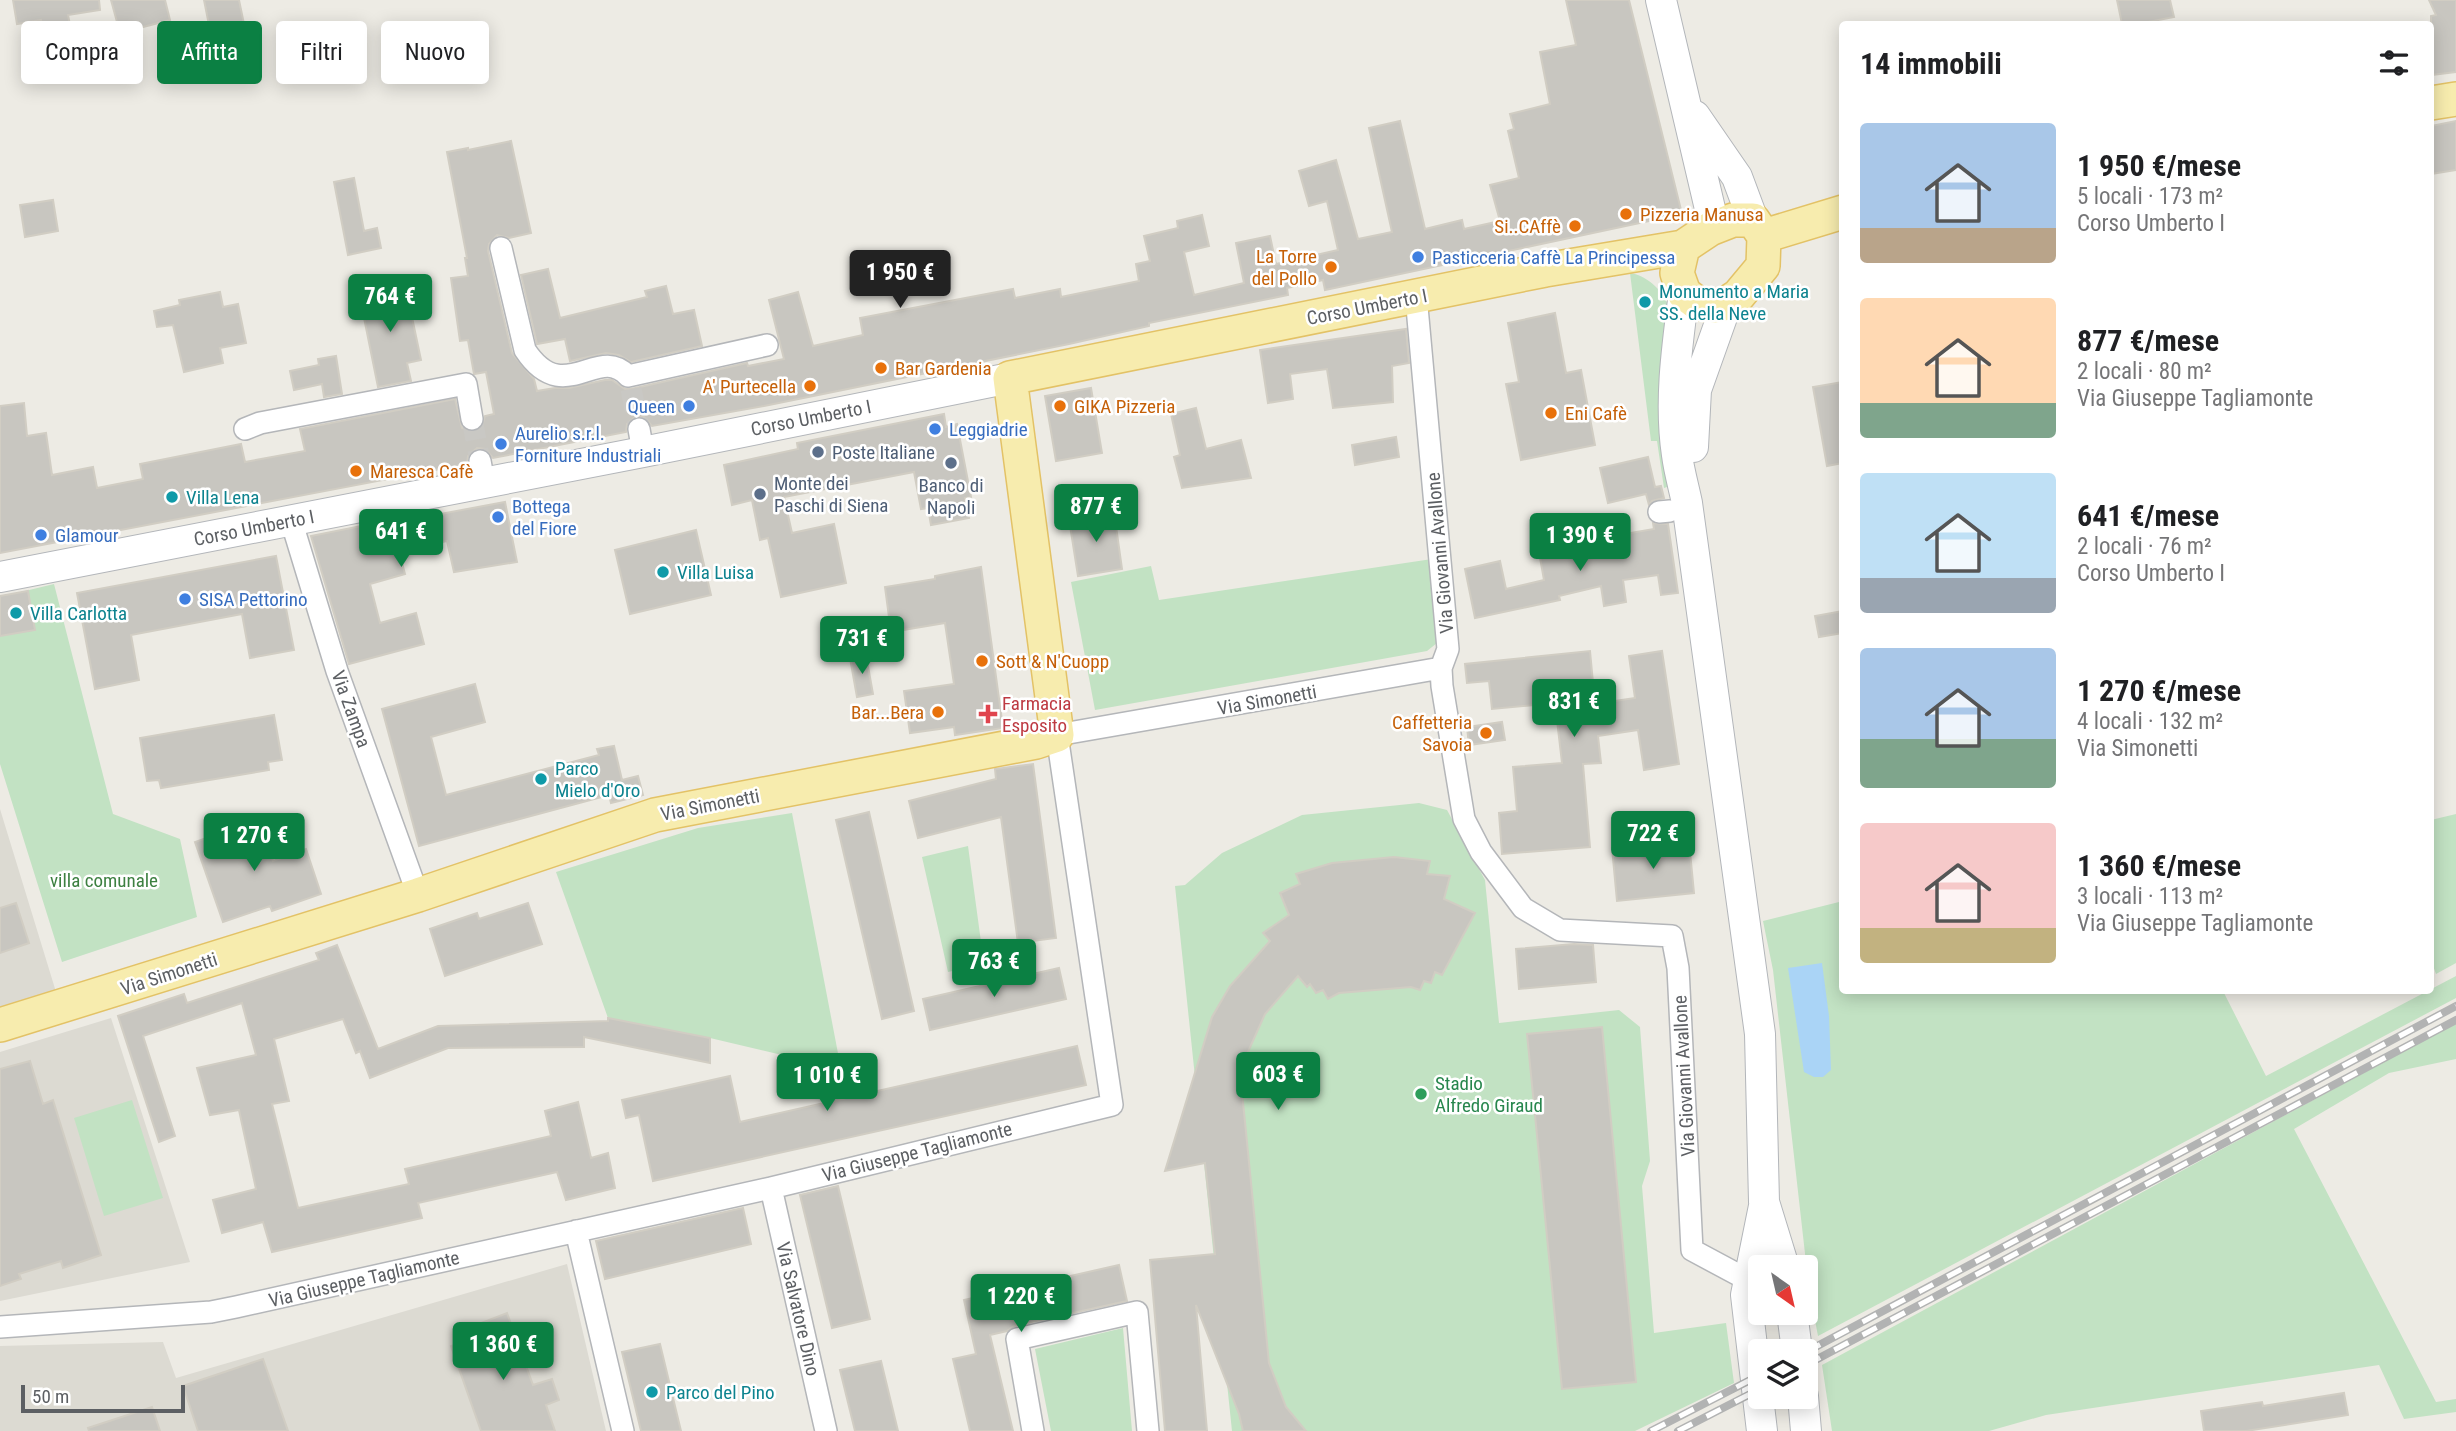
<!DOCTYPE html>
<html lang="it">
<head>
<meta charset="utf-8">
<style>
  :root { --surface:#fff; --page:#f6f6f6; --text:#202124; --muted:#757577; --accent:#0b8043 }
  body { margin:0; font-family:"Roboto Condensed",sans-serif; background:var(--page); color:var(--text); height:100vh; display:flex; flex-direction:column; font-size:26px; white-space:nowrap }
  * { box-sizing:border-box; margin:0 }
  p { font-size:23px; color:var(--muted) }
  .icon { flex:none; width:38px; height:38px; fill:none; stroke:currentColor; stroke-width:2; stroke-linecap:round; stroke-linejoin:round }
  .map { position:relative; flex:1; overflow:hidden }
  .side { position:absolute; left:1839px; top:21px; width:595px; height:973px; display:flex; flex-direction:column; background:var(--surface); border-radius:7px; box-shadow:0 4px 18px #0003 }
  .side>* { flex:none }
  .hud { position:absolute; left:21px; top:21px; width:665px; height:63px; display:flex; gap:14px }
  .needle { width:46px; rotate:146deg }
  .buttons { position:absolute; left:1748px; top:1255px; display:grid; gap:14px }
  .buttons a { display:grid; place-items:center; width:70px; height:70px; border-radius:7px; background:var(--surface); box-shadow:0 4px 18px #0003; font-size:35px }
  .scale { position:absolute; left:21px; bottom:18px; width:164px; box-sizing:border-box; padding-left:7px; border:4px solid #5c5f63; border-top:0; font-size:19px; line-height:24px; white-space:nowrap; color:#5c5f63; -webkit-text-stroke:5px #fff; paint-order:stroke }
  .price { position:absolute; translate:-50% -60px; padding:0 16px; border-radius:7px; background:var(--accent); color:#fff; font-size:23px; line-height:46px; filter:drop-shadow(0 2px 4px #0008) }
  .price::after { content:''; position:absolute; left:50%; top:42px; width:21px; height:16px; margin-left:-10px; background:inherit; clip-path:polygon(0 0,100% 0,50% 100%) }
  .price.active { background:#222; color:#fff }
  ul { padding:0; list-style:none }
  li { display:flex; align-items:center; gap:21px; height:175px; padding:0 21px }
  li span { display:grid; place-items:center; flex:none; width:196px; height:140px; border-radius:7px; color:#555 }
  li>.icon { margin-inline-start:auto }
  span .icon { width:84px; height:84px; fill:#fffc; stroke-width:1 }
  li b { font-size:30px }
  h2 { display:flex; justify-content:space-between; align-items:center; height:84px; padding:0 21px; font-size:30px }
  .tag { padding:0 24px; border-radius:7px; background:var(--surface); box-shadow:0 4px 18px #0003; font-size:24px; line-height:63px }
  .tag.active { background:var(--accent); color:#fff }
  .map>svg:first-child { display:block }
  .education { fill:#dcdad2 }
  .green { fill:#c2e2c3 }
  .water { fill:#aad4f6 }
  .building { fill:#c8c6c0; stroke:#d1cdc3; stroke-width:2 }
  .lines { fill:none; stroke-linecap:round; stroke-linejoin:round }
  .street-tunnel { stroke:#c9c8c4; stroke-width:21; stroke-dasharray:21 10; stroke-linecap:butt }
  .street-casing { stroke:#b4b6b9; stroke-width:24 }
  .secondary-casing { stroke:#b3b6ba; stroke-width:32 }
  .primary-casing { stroke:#e3c266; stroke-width:36 }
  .street { stroke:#fff; stroke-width:21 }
  .secondary { stroke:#fff; stroke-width:30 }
  .primary { stroke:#f7ecae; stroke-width:33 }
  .rail-casing { stroke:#b2b3b3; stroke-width:8 }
  .rail { stroke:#fff; stroke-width:5; stroke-dasharray:16; stroke-linecap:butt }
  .food-dot { fill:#e8710a; stroke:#fff; stroke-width:2.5 }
  .shop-dot { fill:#3f7fe0; stroke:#fff; stroke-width:2.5 }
  .culture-dot { fill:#0f9aa8; stroke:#fff; stroke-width:2.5 }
  .service-dot { fill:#5c6f8a; stroke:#fff; stroke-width:2.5 }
  .health-dot { fill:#e0444e; stroke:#fff; stroke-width:2.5 }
  .leisure-dot { fill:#2e9e5b; stroke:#fff; stroke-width:2.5 }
  .labels { text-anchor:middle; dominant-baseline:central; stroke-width:5; stroke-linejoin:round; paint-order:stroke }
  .food-label { font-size:19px; fill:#c56008; stroke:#fff; text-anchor:start }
  .shop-label { font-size:19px; fill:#366cbe; stroke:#fff; text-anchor:start }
  .culture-label { font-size:19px; fill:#0d838f; stroke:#fff; text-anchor:start }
  .street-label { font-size:19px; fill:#5c5f63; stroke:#fff }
  .service-label { font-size:19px; fill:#4e5e75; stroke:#fff; text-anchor:start }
  .health-label { font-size:19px; fill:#be3a42; stroke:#fff; text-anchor:start }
  .park-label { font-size:19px; fill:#3d8041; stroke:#fff }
  .leisure-label { font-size:19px; fill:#27864d; stroke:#fff; text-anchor:start }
</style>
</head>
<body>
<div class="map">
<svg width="2456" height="1431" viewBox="0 0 2456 1431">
  <rect width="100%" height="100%" fill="#edebe4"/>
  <path class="education" d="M0,809L60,1005L0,1024Z
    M111,1018L190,1262L0,1301V1052Z
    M567,1264L606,1431H0V1346L163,1342L176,1378Z"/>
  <path class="green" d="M1630,273C1645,275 1662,289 1667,303C1676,330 1667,381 1666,411C1665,436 1667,462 1667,487L1664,488L1657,441H1651Z
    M1432,559L1440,632L1437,643L1427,651L1095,710L1071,582L1151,566L1159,600Z
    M54,584L113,814L180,839L197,917L62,962L0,764V597Z
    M1419,803L1447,810L1485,880L1499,1023L1619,1010L1640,1027L1650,1161L1642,1186L1654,1333L1726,1323L1734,1383L1635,1431H1232L1175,886L1185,885L1222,853L1302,815Z
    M792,813L841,1069L710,1038L608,1018L556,872L698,828Z
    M2456,814V963L2436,974L2431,960V820Z
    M968,846L984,964L948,972L922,857Z
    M1843,901V990L2223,991L2266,1076L2456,976V998L1818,1336L1809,1289L1773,970L1763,921Z
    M2456,1023V1059L2389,1073L2294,1129L2436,1402L2456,1399V1412L2404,1419L2379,1365L2046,1415L1989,1431H1832L1822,1365Z
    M132,1100L163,1198L104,1216L74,1118Z
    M1123,1328L1132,1431H1051L1035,1349Z"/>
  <path class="water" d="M1822,963L1829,1016L1831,1070L1823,1077H1814L1804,1072L1788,968Z"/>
  <path class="building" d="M13,0H99L100,10L68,15L77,60L47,67L41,20L17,24Z
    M111,0H165L170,20L120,33Z
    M204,0H239L244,24L210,30Z
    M1566,0H1629L1682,214L1325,290L1323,280L1287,288L1288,295L1149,323V326L1069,344L764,406L652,426L644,417L636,416L627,424L626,432L493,458L485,449L477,448L468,456L467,464L0,553V406L24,403L27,436L46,433L52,475L93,467L97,488L143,479L140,464L241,444L245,462L305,451L300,429L455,399L462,428L474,432L481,429L485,416L494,414L486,372L474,374L468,340L460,341L451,278L468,276L465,258H467L447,152L468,148V150L511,141L531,233L509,238L497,235L489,244L488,251L512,353L534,379L537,391L555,388H569L605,380H612L625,389H631L747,363L748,366L784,359L769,300L798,292L813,346L863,335L860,318L1013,289L1015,298L1060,289L1061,297L1139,281L1136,264L1150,261L1144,236L1178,228L1177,221L1202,215L1209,246L1184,252L1194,295L1244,283L1236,243L1270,236L1276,264L1338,250L1327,201L1309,206L1299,171L1336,160L1358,239L1392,232L1369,128L1400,121L1425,229L1462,220L1464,229L1500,221L1490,185L1519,178L1508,131L1514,129L1510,114L1550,104L1540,52L1576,45Z
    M2117,0H2170L2174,17L2138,24H2122Z
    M2429,0H2456V72L2431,75V16L2436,15Z
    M2456,121V170L2431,174V126Z
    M354,178L364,231L377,228L381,248L348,255L334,182Z
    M53,200L58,231L25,237L20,205Z
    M548,269L560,318L647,297L645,291L666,286L673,314L694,310L702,346L631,362L619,355L606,353L570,361L565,339L537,344L521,275Z
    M405,284L421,360L407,363L411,381L378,387L359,293Z
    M220,292L223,307L238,304L246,343L220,348L223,363L184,372L173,325L157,327L154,311L180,305L179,300Z
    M1555,313L1566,373L1581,370L1595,445L1521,460L1506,384L1519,382L1508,323Z
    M1406,329L1409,363L1392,366L1393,402L1333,408L1327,369L1290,374L1293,399L1268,403L1260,350Z
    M336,356L342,394L324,397L322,384L294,390L290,371L319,365L318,359Z
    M1843,382V463L1827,466L1813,387Z
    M1091,388L1102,453L1056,461L1045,396Z
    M1196,408L1206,449L1241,440L1251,478L1182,488L1174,457L1180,455L1171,414Z
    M944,414L946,427L957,424L971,497L965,498L969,518L931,525L928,508L921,509L914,472L784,497L792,533L834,524L846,583L781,597L768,538L760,540L752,500L732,505L724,465L798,449L797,443Z
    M1396,437L1399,457L1355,465L1352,445Z
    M1648,457L1655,487L1661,486L1664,498L1652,501L1649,505L1646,494L1608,503L1600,468Z
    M505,502L517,562L454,572L447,541L399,551L405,574L370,584L380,623L416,613L424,644L349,664L311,536L406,517L408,520Z
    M1114,512L1122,569L1078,576L1069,519Z
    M1653,523L1668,524L1678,593L1661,595L1658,575L1623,580L1626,602L1604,606L1601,586L1559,596L1560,600L1475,618L1465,569L1500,561L1506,589L1544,580L1539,552L1630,536V533L1654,529Z
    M696,530L711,595L630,614L615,550Z
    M276,556L294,650L250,658L242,614L131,635L139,680L95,689L77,593Z
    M981,567L1003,728L955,735L954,727L910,733L904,691L954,684L945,623L891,632L885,587L935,579V576Z
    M28,591L35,630L0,636V596Z
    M1843,611V633L1819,637L1815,616Z
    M1590,651L1595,704L1635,698L1629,656L1662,651L1679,764L1644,770L1638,730L1598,736L1601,763L1583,764L1590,847L1502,854L1499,813L1517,811L1513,767L1562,763L1555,703L1492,709L1489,681L1467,683L1465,664Z
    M866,655L873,694L857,697L850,658Z
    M475,684L485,722L431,737L446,795L599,755L597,749L614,746L622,780L638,776L643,795L611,803L609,795L419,846L382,709Z
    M274,715L282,760L268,762L269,770L161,788L159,780L147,781L140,738Z
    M1502,722L1505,740L1469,745L1467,727Z
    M1033,764L1056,938L1018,943L1001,817L918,838L909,801L996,779L995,769Z
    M869,812L914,1011L882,1019L836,820Z
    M259,819L273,861L306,849L321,894L272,911L270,906L223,922L195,842Z
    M1689,841L1694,893L1617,901L1612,848Z
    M1394,857L1430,861L1427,874L1450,876L1444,899L1475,913L1442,975L1435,972L1431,983L1424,981L1420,990L1411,987L1339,993L1328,999L1323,990L1316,993L1310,984L1307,987L1298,976L1265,1014L1247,1054L1242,1092L1269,1363L1286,1407L1306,1431H1243L1239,1414L1196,1305L1207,1431H1165L1150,1260L1215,1254L1205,1163L1165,1171L1212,1017L1230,986L1270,941L1263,933L1289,915L1280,893L1300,884L1296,874L1332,863Z
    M16,903L29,943L0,953V908Z
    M528,903L542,944L445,976L430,929L477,913L479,919Z
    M1574,944L1593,945L1596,982L1519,989L1516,949Z
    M337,945L378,1049L438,1026L608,1021V1018L710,1038V1063L584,1037V1047L448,1048L370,1078L360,1051L356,1053L343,1019L274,1039L289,1101L272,1104L298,1208L409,1184L405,1169L551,1136L545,1111L578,1102L591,1158L608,1153L615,1188L566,1200L557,1172L418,1203L422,1218L272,1252L263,1222L222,1233L213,1200L256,1189L239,1110L210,1115L197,1068L256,1055L242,1003L143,1036L175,1136L159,1142L118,1016L184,994L187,1003L319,960L316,953Z
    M1059,968L1066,999L930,1030L923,999Z
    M1602,1027L1636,1382L1562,1389L1527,1034Z
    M1077,1046L1086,1085L653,1181L639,1115L626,1118L622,1100L730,1076L740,1122Z
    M30,1061L43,1104L53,1100L101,1255L63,1268L61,1261L19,1274L21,1279L0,1286V1069Z
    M838,1186L870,1319L832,1328L800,1195Z
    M743,1208L751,1244L605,1279L596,1241Z
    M1119,1265L1127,1301L1014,1326L1007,1331L990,1335L1013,1431H970L953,1359L976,1354L964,1300Z
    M507,1313L533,1385L552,1379L559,1400L546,1405L555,1431H481L451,1346L485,1334L481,1323Z
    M660,1344L681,1431H641L622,1352Z
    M263,1359L288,1431H198L183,1386Z
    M881,1361L898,1431H855L840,1370Z
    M2344,1393L2348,1415L2246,1431H2204L2201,1411L2262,1402L2263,1406Z
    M152,1407L160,1431H89L88,1428Z"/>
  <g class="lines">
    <path class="street-tunnel" d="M631,389L639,429
      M472,419L480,461"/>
    <g class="street-casing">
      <path id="street" d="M501,248L525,350C564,409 598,343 628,376L767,345
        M1416,296L1448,649L1441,668L1442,686L1464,819L1481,852L1523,908L1560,930L1672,936L1678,968L1692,1250L1748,1280
        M245,429L260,423L466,384L472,419
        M639,429L643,452
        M480,461L484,483
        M1659,512L1670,511
        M291,520L337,671L418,895
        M771,1188L826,1431
        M576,1231L623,1431
        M0,1327L211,1312L236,1307L771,1188L1112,1105L1057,735L1441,668
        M1033,1431L1017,1339L1137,1312L1148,1431"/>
    </g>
    <g class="secondary-casing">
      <path id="secondary" d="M1661,0L1711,213L1710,229
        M1695,116L1737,177L1753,220
        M1684,293C1677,346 1669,402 1677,455C1679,471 1684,488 1687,503L1760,1034L1764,1202L1784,1267
        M1693,447L1696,390L1727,303
        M0,577L643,452L1010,378
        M1792,1312L1797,1351
        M1803,1396L1806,1431
        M1762,1431L1746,1295L1764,1206"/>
    </g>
    <g class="primary-casing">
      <path id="primary" d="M2431,103L2456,99
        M1764,236L1843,212
        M1683,247L1677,273L1684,293L1697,303L1715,306L1727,303L1738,296L1763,266L1764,236
        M0,1025L418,895L655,815L1036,742L1057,735L1010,378L1545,270L1683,247L1710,229L1733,220H1753L1764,236"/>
    </g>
    <use href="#street" class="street"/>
    <use href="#secondary" class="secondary"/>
    <use href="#primary" class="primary"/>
    <g class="rail-casing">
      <path id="rail" d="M1806,1352L2456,1006
        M1806,1365L2456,1020
        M1651,1431L1760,1375
        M1678,1431L1760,1389"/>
    </g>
    <use href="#rail" class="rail"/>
  </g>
  <g class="food-dot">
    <circle cx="1626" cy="214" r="7"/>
    <circle cx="1575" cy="226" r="7"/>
    <circle cx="1331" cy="267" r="7"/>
    <circle cx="881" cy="368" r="7"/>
    <circle cx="810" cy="386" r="7"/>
    <circle cx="1060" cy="406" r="7"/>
    <circle cx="1551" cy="413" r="7"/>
    <circle cx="356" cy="471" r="7"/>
    <circle cx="982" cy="661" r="7"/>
    <circle cx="938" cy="712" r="7"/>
    <circle cx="1486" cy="733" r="7"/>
  </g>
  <g class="shop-dot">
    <circle cx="1418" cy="257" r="7"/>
    <circle cx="689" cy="406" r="7"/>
    <circle cx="935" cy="429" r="7"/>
    <circle cx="501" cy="444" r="7"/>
    <circle cx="498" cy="517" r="7"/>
    <circle cx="41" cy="535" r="7"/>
    <circle cx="185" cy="599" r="7"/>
  </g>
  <g class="culture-dot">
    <circle cx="1645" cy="302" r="7"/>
    <circle cx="172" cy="497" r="7"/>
    <circle cx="663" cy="572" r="7"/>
    <circle cx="16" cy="613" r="7"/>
    <circle cx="541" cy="779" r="7"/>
    <circle cx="652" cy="1392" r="7"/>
  </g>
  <g class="service-dot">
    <circle cx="818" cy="452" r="7"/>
    <circle cx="951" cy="463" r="7"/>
    <circle cx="760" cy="494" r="7"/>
  </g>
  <path class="health-dot" d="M984.5 703.5h7v7h7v7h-7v7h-7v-7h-7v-7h7z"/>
  <circle class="leisure-dot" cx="1421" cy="1094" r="7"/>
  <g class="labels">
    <g class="food-label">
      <text x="1640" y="214">Pizzeria Manusa</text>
      <text x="1561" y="226" text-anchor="end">Si..CAffè</text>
      <text x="1317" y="256" text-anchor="end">La Torre<tspan x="1317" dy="22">del Pollo</tspan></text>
      <text x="895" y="368">Bar Gardenia</text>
      <text x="796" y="386" text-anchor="end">A' Purtecella</text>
      <text x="1074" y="406">GIKA Pizzeria</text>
      <text x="1565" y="413">Eni Cafè</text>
      <text x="370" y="471">Maresca Cafè</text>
      <text x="996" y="661">Sott &amp; N'Cuopp</text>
      <text x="924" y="712" text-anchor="end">Bar...Bera</text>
      <text x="1472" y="722" text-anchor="end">Caffetteria<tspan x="1472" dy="22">Savoia</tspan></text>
    </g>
    <g class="shop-label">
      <text x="1432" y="257">Pasticceria Caffè La Principessa</text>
      <text x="675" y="406" text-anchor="end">Queen</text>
      <text x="949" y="429">Leggiadrie</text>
      <text x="515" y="433">Aurelio s.r.l.<tspan x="515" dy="22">Forniture Industriali</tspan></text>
      <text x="512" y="506">Bottega<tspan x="512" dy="22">del Fiore</tspan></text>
      <text x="55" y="535">Glamour</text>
      <text x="199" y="599">SISA Pettorino</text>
    </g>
    <g class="culture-label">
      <text x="1659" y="291">Monumento a Maria<tspan x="1659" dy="22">SS. della Neve</tspan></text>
      <text x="186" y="497">Villa Lena</text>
      <text x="677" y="572">Villa Luisa</text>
      <text x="30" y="613">Villa Carlotta</text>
      <text x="555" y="768">Parco<tspan x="555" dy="22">Mielo d'Oro</tspan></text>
      <text x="666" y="1392">Parco del Pino</text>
    </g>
    <g class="street-label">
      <text transform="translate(1367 307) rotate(-11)">Corso Umberto I</text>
      <text transform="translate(811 418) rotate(-11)">Corso Umberto I</text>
      <text transform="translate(254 528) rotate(-11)">Corso Umberto I</text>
      <text transform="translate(1440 553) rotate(-95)">Via Giovanni Avallone</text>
      <text transform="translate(1267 700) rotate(-10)">Via Simonetti</text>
      <text transform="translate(351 709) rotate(70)">Via Zampa</text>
      <text transform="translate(710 805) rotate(-11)">Via Simonetti</text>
      <text transform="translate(169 974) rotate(-18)">Via Simonetti</text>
      <text transform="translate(1684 1076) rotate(-93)">Via Giovanni Avallone</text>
      <text transform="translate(917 1152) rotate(-14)">Via Giuseppe Tagliamonte</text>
      <text transform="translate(364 1279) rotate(-13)">Via Giuseppe Tagliamonte</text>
      <text transform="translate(798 1309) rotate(77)">Via Salvatore Dino</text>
    </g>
    <g class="service-label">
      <text x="832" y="452">Poste Italiane</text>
      <text x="774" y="483">Monte dei<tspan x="774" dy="22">Paschi di Siena</tspan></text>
      <text x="951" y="485" text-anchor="middle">Banco di<tspan x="951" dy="22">Napoli</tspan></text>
    </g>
    <g class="health-label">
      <text x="1002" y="703">Farmacia<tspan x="1002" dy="22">Esposito</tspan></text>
    </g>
    <g class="park-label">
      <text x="104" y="880">villa comunale</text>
    </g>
    <g class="leisure-label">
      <text x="1435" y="1083">Stadio<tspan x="1435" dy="22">Alfredo Giraud</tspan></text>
    </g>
  </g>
</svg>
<div class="buttons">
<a><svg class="needle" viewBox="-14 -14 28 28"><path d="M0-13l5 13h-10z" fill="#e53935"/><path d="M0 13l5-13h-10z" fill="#757577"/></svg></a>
<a><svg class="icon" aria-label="layers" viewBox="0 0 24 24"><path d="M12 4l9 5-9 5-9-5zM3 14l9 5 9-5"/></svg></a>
</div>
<div class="scale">50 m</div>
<b class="price active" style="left:900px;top:310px">1 950 €</b>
<b class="price" style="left:390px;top:334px">764 €</b>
<b class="price" style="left:1096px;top:544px">877 €</b>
<b class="price" style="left:401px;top:569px">641 €</b>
<b class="price" style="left:1580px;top:573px">1 390 €</b>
<b class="price" style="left:862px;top:676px">731 €</b>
<b class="price" style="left:1574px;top:739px">831 €</b>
<b class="price" style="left:1653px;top:871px">722 €</b>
<b class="price" style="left:254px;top:873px">1 270 €</b>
<b class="price" style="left:994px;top:999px">763 €</b>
<b class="price" style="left:1278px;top:1112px">603 €</b>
<b class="price" style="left:827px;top:1113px">1 010 €</b>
<b class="price" style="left:1021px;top:1334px">1 220 €</b>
<b class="price" style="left:503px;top:1382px">1 360 €</b>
<div class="hud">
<a class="tag">Compra</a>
<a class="tag active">Affitta</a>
<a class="tag">Filtri</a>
<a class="tag">Nuovo</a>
</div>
<section class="side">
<h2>14 immobili<svg class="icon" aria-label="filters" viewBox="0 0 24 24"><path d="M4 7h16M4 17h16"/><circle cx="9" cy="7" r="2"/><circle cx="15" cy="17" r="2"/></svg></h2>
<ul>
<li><span style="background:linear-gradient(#a9c7e8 75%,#b9a48a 0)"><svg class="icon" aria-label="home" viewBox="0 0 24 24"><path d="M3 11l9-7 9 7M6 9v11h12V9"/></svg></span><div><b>1 950 €/mese</b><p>5 locali · 173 m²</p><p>Corso Umberto I</p></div></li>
<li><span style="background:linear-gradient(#ffd9b3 75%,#7fa58c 0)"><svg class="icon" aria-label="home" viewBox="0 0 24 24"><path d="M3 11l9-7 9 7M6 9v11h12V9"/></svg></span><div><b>877 €/mese</b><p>2 locali · 80 m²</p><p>Via Giuseppe Tagliamonte</p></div></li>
<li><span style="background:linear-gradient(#bfe0f5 75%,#9aa5b1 0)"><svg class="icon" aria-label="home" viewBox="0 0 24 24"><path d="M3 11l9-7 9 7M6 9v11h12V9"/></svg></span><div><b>641 €/mese</b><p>2 locali · 76 m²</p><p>Corso Umberto I</p></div></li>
<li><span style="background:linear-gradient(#a9c7e8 65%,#7fa58c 0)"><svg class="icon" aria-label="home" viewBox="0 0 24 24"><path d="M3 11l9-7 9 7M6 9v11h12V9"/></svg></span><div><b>1 270 €/mese</b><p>4 locali · 132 m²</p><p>Via Simonetti</p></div></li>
<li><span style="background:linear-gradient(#f6c9c9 75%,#c2b280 0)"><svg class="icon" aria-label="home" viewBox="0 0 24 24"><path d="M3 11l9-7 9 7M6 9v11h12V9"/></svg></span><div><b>1 360 €/mese</b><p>3 locali · 113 m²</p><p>Via Giuseppe Tagliamonte</p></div></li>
</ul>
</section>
</div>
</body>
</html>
